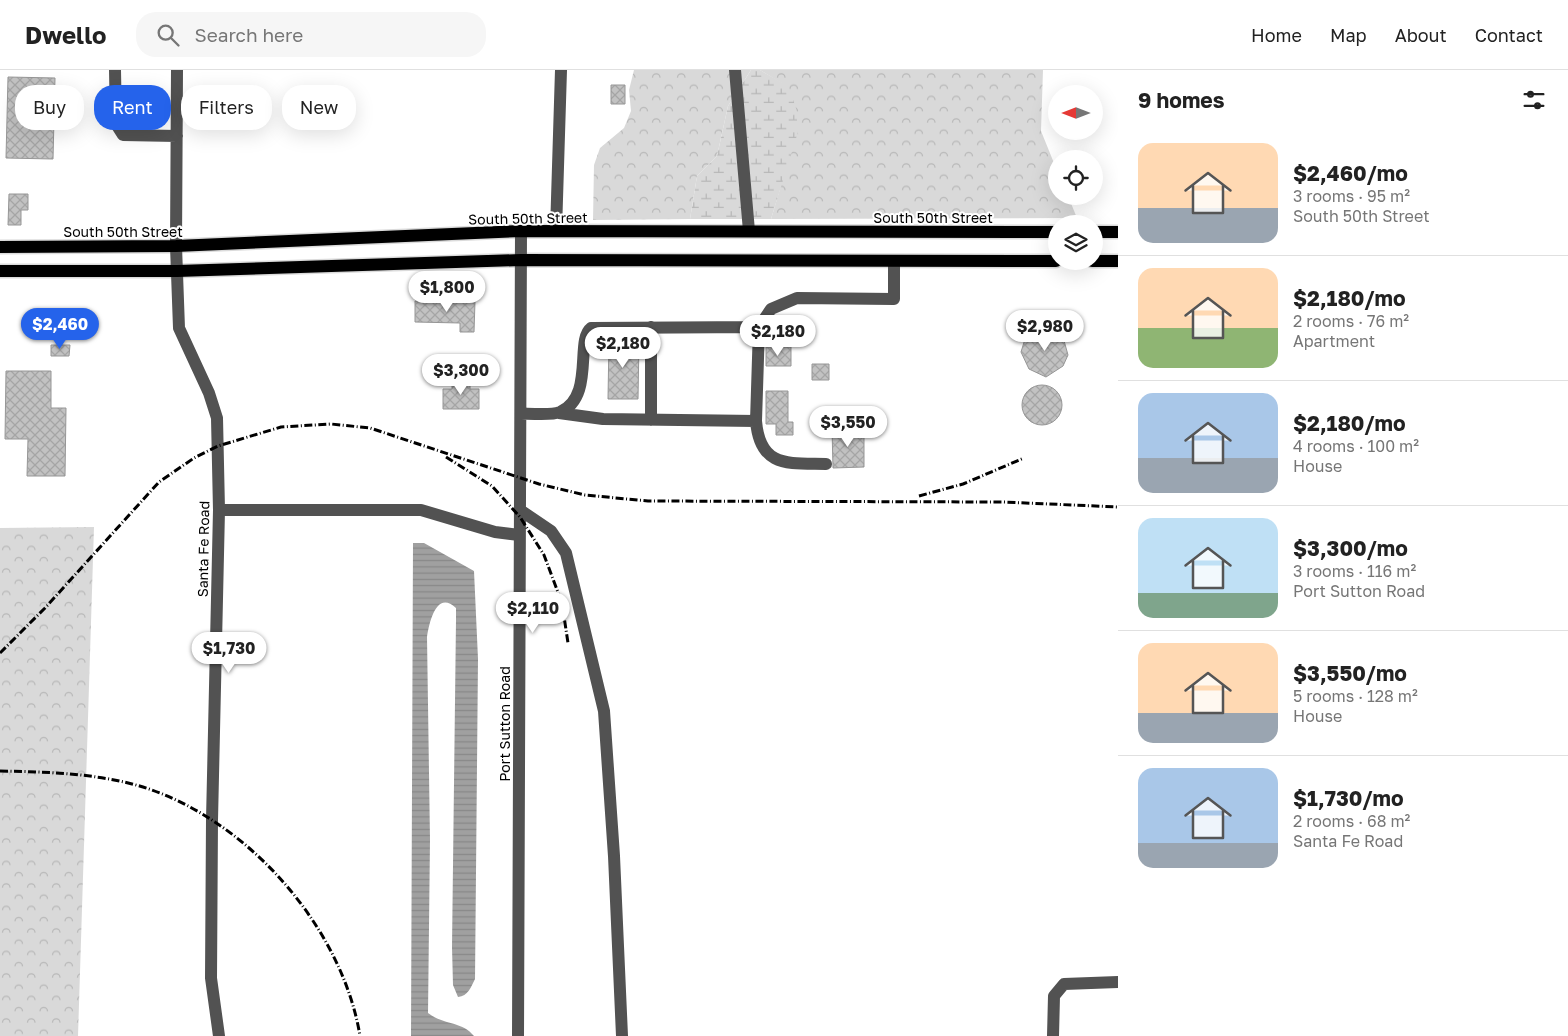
<!DOCTYPE html>
<html lang="en">
<head>
<meta charset="utf-8">
<style>
  :root { --surface:#fff; --page:#f6f6f6; --text:#222; --muted:#767676; --line:#e0e0e0; --accent:#2563eb }
  body { margin:0; font-family:"Golos Text",sans-serif; background:var(--page); color:var(--text); height:100vh; display:flex; flex-direction:column; font-size:19px; white-space:nowrap }
  * { box-sizing:border-box; margin:0 }
  p { font-size:16px; color:var(--muted) }
  .icon { flex:none; width:28px; height:28px; fill:none; stroke:currentColor; stroke-width:2; stroke-linecap:round; stroke-linejoin:round }
  .map { position:relative; flex:1; overflow:hidden }
  .side { display:flex; flex-direction:column; background:var(--surface); width:450px }
  .side>* { flex:none }
  .banner { position:absolute; left:15px; top:15px; width:475px; height:45px; display:flex; gap:10px }
  .needle { width:32px; rotate:270deg }
  .tools { position:absolute; left:1048px; top:15px; display:grid; gap:10px }
  .tools a { display:grid; place-items:center; width:55px; height:55px; border-radius:50%; background:var(--surface); box-shadow:0 5px 20px #0002; font-size:25px }
  .price { position:absolute; translate:-50% -42px; padding:0 11px; border-radius:18px; background:#fff; color:#222; font-size:16px; line-height:32px; filter:drop-shadow(0 1px 2px #0008) }
  .price::after { content:''; position:absolute; left:50%; top:30px; width:15px; height:11px; margin-left:-8px; background:inherit; clip-path:polygon(0 0,100% 0,50% 100%) }
  .price.current { background:var(--accent); color:#fff }
  ul { padding:0; list-style:none }
  li { display:flex; align-items:center; gap:15px; height:125px; padding:0 20px }
  li+li { border-top:1px solid var(--line) }
  li span { display:grid; place-items:center; flex:none; width:140px; height:100px; border-radius:15px; color:#555 }
  li>.icon { margin-inline-start:auto }
  span .icon { width:60px; height:60px; fill:#fffc; stroke-width:1 }
  li b { font-size:21px }
  h2 { display:flex; justify-content:space-between; align-items:center; height:60px; padding:0 20px; font-size:21px }
  .tag { padding:0 18px; border-radius:20px; background:var(--surface); box-shadow:0 5px 20px #0002; font-size:18px; line-height:45px }
  .tag.current { background:var(--accent); color:#fff }
  header { display:flex; align-items:center; gap:30px; box-sizing:border-box; height:70px; padding:0 25px; background:var(--surface); border-bottom:1px solid var(--line) }
  header strong { font-size:24px }
  nav { display:flex; gap:28px; margin-inline-start:auto; font-size:18px }
  .search { width:350px; height:45px; background:var(--page); display:flex; align-items:center; gap:12px; box-sizing:border-box; padding:0 18px; border-radius:20px; color:var(--muted); font-size:19px }
  main { display:flex; flex:1; min-height:0 }
  .map>svg:first-child { display:block }
  .forest { fill:url(#forest-crowns) }
  .wetland { fill:url(#wetland-marsh) }
  .water { fill:url(#water-rules) }
  .building { fill:url(#building-cross-hatch); stroke:#969696 }
  .lines { fill:none; stroke-linecap:round; stroke-linejoin:round }
  .major-casing { stroke:#dbdbdb; stroke-width:15 }
  .minor { stroke:#525252; stroke-width:12 }
  .major { stroke:#000; stroke-width:12 }
  .rail { stroke:#000; stroke-width:3; stroke-dasharray:8 2.5 1 2.5; stroke-linecap:butt }
  .labels { text-anchor:middle; dominant-baseline:central; stroke-width:4; stroke-linejoin:round; paint-order:stroke }
  .street-label { font-size:14px; fill:#000; stroke:#fff }
</style>
</head>
<body>
<header>
<strong>Dwello</strong>
<div class="search"><svg class="icon" aria-label="search" viewBox="0 0 24 24"><circle cx="10" cy="10" r="6"/><path d="M15 15l6 6"/></svg>Search here</div>
<nav><a>Home</a><a>Map</a><a>About</a><a>Contact</a></nav>
</header>
<main>
<div class="map">
<svg width="1118" height="966" viewBox="0 0 1118 966">
  <defs>
    <pattern id="forest-crowns" width="20" height="18" patternUnits="userSpaceOnUse" patternTransform="scale(1.25)"><rect width="20" height="18" fill="#d9d9d9"/><path d="M2 6a3 3 0 1 1 6 0M12 15a3 3 0 1 1 6 0" fill="none" stroke="#b8b8b8"/></pattern>
    <pattern id="wetland-marsh" width="20" height="14" patternUnits="userSpaceOnUse" patternTransform="scale(1.25)"><rect width="20" height="14" fill="#d9d9d9"/><path d="M1 5h8M5 5V1M11 12h8M15 12V8" fill="none" stroke="#b8b8b8"/></pattern>
    <pattern id="water-rules" width="6" height="5" patternUnits="userSpaceOnUse" patternTransform="scale(1.25)"><rect width="6" height="5" fill="#a0a0a0"/><path d="M0 2.5h6" fill="none" stroke="#888"/></pattern>
    <pattern id="building-cross-hatch" width="8" height="8" patternUnits="userSpaceOnUse" patternTransform="scale(1.25)"><rect width="8" height="8" fill="#c2c2c2"/><path d="M0 0l8 8M0 8l8-8" fill="none" stroke="#a5a5a5"/></pattern>
  </defs>
  <rect width="100%" height="100%" fill="#fff"/>
  <path class="forest" d="M634,0H751L728,36L717,86L697,106L690,149L593,150L594,95L600,78L624,58L631,41L629,20Z
    M760,0H1043L1041,61L1056,98V126H1068L1077,148L771,149L780,119L788,17Z
    M94,457L78,966H0V458Z"/>
  <path class="wetland" d="M751,0H760L788,16L796,38L798,62L771,149H690L697,106L717,86L728,36Z"/>
  <path class="water" d="M413,473H424L474,501L478,589L475,909C471,917 468,926 458,927L453,915L452,877L456,550V538C436,519 429,554 427,567L430,770L428,943C443,955 462,951 474,966H411Z"/>
  <path class="building" d="M8,7L55,8L53,89L6,88Z
    M611,15H625V34H611Z
    M9,124H28V140H21V155H8Z
    M415,231H475L474,262H460V253L415,252Z
    M1046,258L1058,262L1063,267L1068,285L1063,296L1046,307L1029,299L1021,282L1025,269L1029,264L1034,261Z
    M609,269L639,270L638,329H608Z
    M51,275H70L69,286H51Z
    M766,277H791V296H766Z
    M812,294H829V310H812Z
    M6,301H51V338H66L65,406H27L28,369H5Z
    M452,310H470V319H479V339H443V319H452Z
    M1022 335a20 20 0 1 1 40 0a20 20 0 1 1-40 0Z
    M766,321H788V352H793V365H776V354H766Z
    M832,358H864V397L833,398Z"/>
  <g class="lines">
    <g class="major-casing">
      <path id="major" d="M1094,162H1118
        M0,177L176,176L521,161L1056,162
        M1092,191H1118
        M0,201H177L521,190L1056,191"/>
    </g>
    <path class="minor" d="M115,0L116,54L123,65L177,66
      M177,0L176,176L179,258L209,323L217,348L219,440L212,750L211,908L219,966
      M735,0L749,161
      M556,161L561,0
      M651,257V350
      M559,343L603,349L756,351L759,257
      M521,344C532,343 550,346 560,342C595,327 575,270 591,258L759,257L771,239L797,228L894,229V191
      M756,351C760,398 788,393 826,394
      M219,440H421L495,462L519,465
      M520,440L551,461L566,483L604,641L614,786L622,966
      M518,966L521,161
      M1053,966L1054,926L1064,914L1118,912"/>
    <use href="#major" class="major"/>
    <path class="rail" d="M446,387L492,416L520,447L544,485L562,533L568,573
      M919,426L963,414L1024,388
      M0,583L45,538L159,412L194,388L218,376L281,357L331,354L370,358L539,414L585,425L648,431L1003,432L1118,437
      M0,701C48,702 96,703 143,717C248,750 342,857 360,966"/>
  </g>
  <g class="labels">
    <g class="street-label">
      <text x="933" y="147">South 50th Street</text>
      <text transform="translate(528 148) rotate(-1)">South 50th Street</text>
      <text x="123" y="161">South 50th Street</text>
      <text transform="translate(203 479) rotate(-89)">Santa Fe Road</text>
      <text transform="translate(504 654) rotate(-90)">Port Sutton Road</text>
    </g>
  </g>
</svg>
<div class="tools">
<a><svg class="needle" viewBox="-14 -14 28 28"><path d="M0-13l5 13h-10z" fill="#e53935"/><path d="M0 13l5-13h-10z" fill="#767676"/></svg></a>
<a><svg class="icon" aria-label="locate" viewBox="0 0 24 24"><circle cx="12" cy="12" r="6"/><path d="M12 2v4M12 18v4M2 12h4M18 12h4"/></svg></a>
<a><svg class="icon" aria-label="layers" viewBox="0 0 24 24"><path d="M12 4l9 5-9 5-9-5zM3 14l9 5 9-5"/></svg></a>
</div>
<b class="price" style="left:447px;top:243px">$1,800</b>
<b class="price current" style="left:60px;top:280px">$2,460</b>
<b class="price" style="left:1045px;top:282px">$2,980</b>
<b class="price" style="left:778px;top:287px">$2,180</b>
<b class="price" style="left:623px;top:299px">$2,180</b>
<b class="price" style="left:461px;top:326px">$3,300</b>
<b class="price" style="left:848px;top:378px">$3,550</b>
<b class="price" style="left:533px;top:564px">$2,110</b>
<b class="price" style="left:229px;top:604px">$1,730</b>
<div class="banner">
<a class="tag">Buy</a>
<a class="tag current">Rent</a>
<a class="tag">Filters</a>
<a class="tag">New</a>
</div>
</div>
<section class="side">
<h2>9 homes<svg class="icon" aria-label="filters" viewBox="0 0 24 24"><path d="M4 7h16M4 17h16"/><circle cx="9" cy="7" r="2"/><circle cx="15" cy="17" r="2"/></svg></h2>
<ul>
<li><span style="background:linear-gradient(#ffd9b3 65%,#9aa5b1 0)"><svg class="icon" aria-label="home" viewBox="0 0 24 24"><path d="M3 11l9-7 9 7M6 9v11h12V9"/></svg></span><div><b>$2,460/mo</b><p>3 rooms · 95 m²</p><p>South 50th Street</p></div></li>
<li><span style="background:linear-gradient(#ffd9b3 60%,#8fb573 0)"><svg class="icon" aria-label="home" viewBox="0 0 24 24"><path d="M3 11l9-7 9 7M6 9v11h12V9"/></svg></span><div><b>$2,180/mo</b><p>2 rooms · 76 m²</p><p>Apartment</p></div></li>
<li><span style="background:linear-gradient(#a9c7e8 65%,#9aa5b1 0)"><svg class="icon" aria-label="home" viewBox="0 0 24 24"><path d="M3 11l9-7 9 7M6 9v11h12V9"/></svg></span><div><b>$2,180/mo</b><p>4 rooms · 100 m²</p><p>House</p></div></li>
<li><span style="background:linear-gradient(#bfe0f5 75%,#7fa58c 0)"><svg class="icon" aria-label="home" viewBox="0 0 24 24"><path d="M3 11l9-7 9 7M6 9v11h12V9"/></svg></span><div><b>$3,300/mo</b><p>3 rooms · 116 m²</p><p>Port Sutton Road</p></div></li>
<li><span style="background:linear-gradient(#ffd9b3 70%,#9aa5b1 0)"><svg class="icon" aria-label="home" viewBox="0 0 24 24"><path d="M3 11l9-7 9 7M6 9v11h12V9"/></svg></span><div><b>$3,550/mo</b><p>5 rooms · 128 m²</p><p>House</p></div></li>
<li><span style="background:linear-gradient(#a9c7e8 75%,#9aa5b1 0)"><svg class="icon" aria-label="home" viewBox="0 0 24 24"><path d="M3 11l9-7 9 7M6 9v11h12V9"/></svg></span><div><b>$1,730/mo</b><p>2 rooms · 68 m²</p><p>Santa Fe Road</p></div></li>
</ul>
</section>
</main>
</body>
</html>
